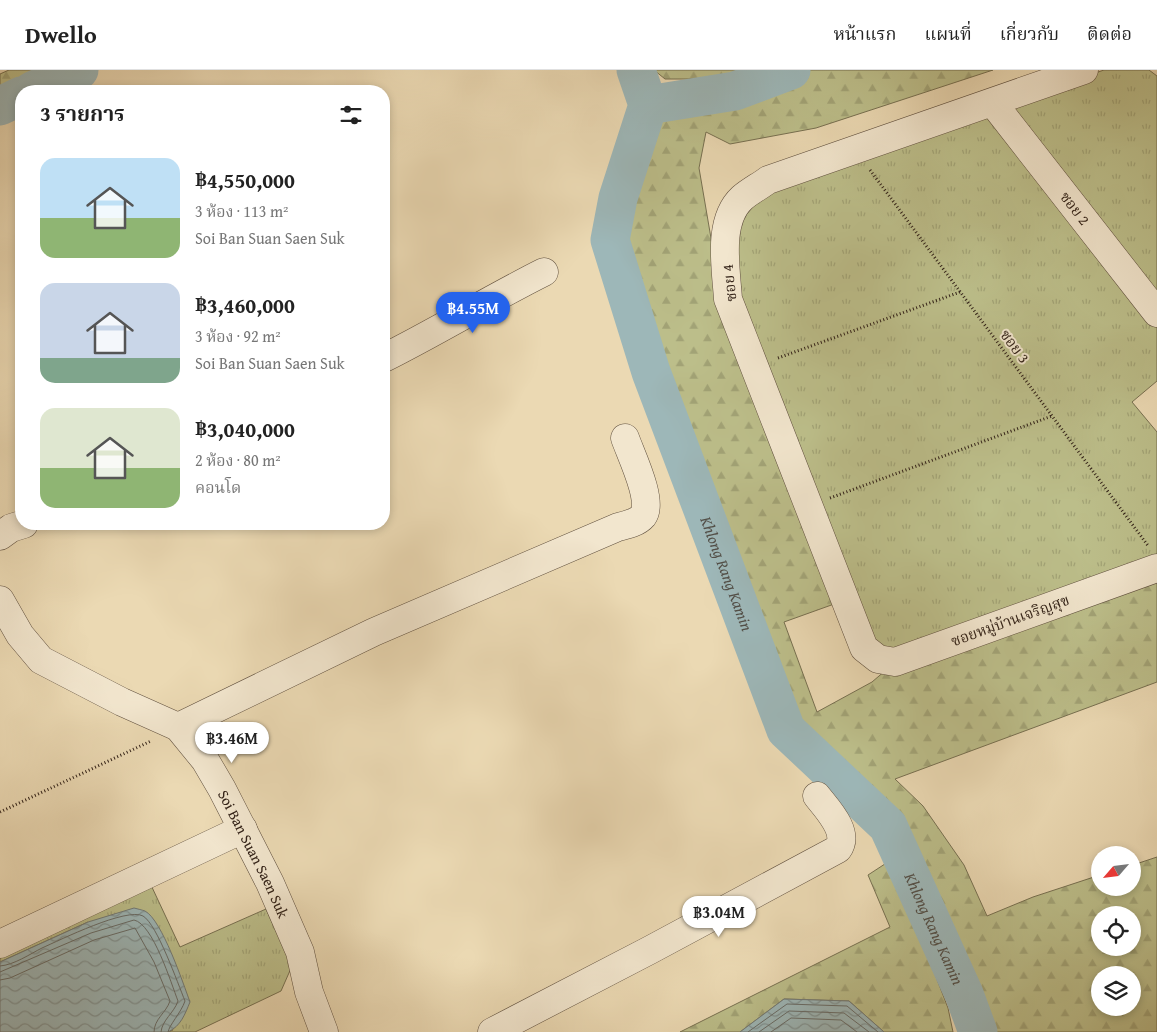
<!DOCTYPE html>
<html lang="th">
<head>
<meta charset="utf-8">
<style>
  :root { --surface:#fff; --page:#f6f6f6; --text:#222; --muted:#767676; --line:#e0e0e0; --accent:#2563eb }
  body { margin:0; font-family:"Gentium Book Plus","Noto Serif Thai",serif; background:var(--page); color:var(--text); height:100vh; display:flex; flex-direction:column; font-size:19px; white-space:nowrap }
  * { box-sizing:border-box; margin:0 }
  p { font-size:16px; color:var(--muted) }
  .icon { flex:none; width:28px; height:28px; fill:none; stroke:currentColor; stroke-width:2; stroke-linecap:round; stroke-linejoin:round }
  .map { position:relative; flex:1; overflow:hidden }
  .details { position:absolute; left:15px; top:15px; width:375px; height:445px; display:flex; flex-direction:column; background:var(--surface); border-radius:20px; box-shadow:0 2px 8px #0003 }
  .details>* { flex:none }
  .needle { width:32px; rotate:242deg }
  .controls { position:absolute; left:1091px; top:776px; display:grid; gap:10px }
  .controls a { display:grid; place-items:center; width:50px; height:50px; border-radius:50%; background:var(--surface); box-shadow:0 2px 8px #0003; font-size:25px }
  .price { position:absolute; translate:-50% -42px; padding:0 11px; border-radius:18px; background:#fff; color:#222; font-size:16px; line-height:32px; filter:drop-shadow(0 1px 2px #0008) }
  .price::after { content:''; position:absolute; left:50%; top:30px; width:15px; height:11px; margin-left:-8px; background:inherit; clip-path:polygon(0 0,100% 0,50% 100%) }
  .price.active { background:var(--accent); color:#fff }
  ul { padding:0; list-style:none }
  li { display:flex; align-items:center; gap:15px; height:125px; padding:0 25px }
  li span { display:grid; place-items:center; flex:none; width:140px; height:100px; border-radius:15px; color:#555 }
  li>.icon { margin-inline-start:auto }
  span .icon { width:60px; height:60px; fill:#fffc; stroke-width:1 }
  li b { font-size:21px }
  h2 { display:flex; justify-content:space-between; align-items:center; height:60px; padding:0 25px; font-size:21px }
  header { display:flex; align-items:center; gap:30px; box-sizing:border-box; height:70px; padding:0 25px; background:var(--surface); border-bottom:1px solid var(--line) }
  header strong { font-size:24px }
  nav { display:flex; gap:28px; margin-inline-start:auto; font-size:18px }
  .map>svg:first-child { display:block }
  .grass { fill:url(#grass-tufts); stroke:#777051 }
  .forest { fill:url(#forest-firs); stroke:#777051; fill-rule:evenodd }
  .water { fill:url(#water-waves); stroke:#727b78 }
  .lines { fill:none; stroke-linecap:round; stroke-linejoin:round }
  .shore { stroke:#686c68; stroke-width:1 }
  .river { stroke:#9db7b8; stroke-width:39 }
  .minor-casing { stroke:#60503f; stroke-width:29 }
  .path { stroke:#322218; stroke-width:3; stroke-dasharray:1 2.5; stroke-linecap:butt }
  .minor { stroke:#f2e6ce; stroke-width:28 }
  .labels { text-anchor:middle; dominant-baseline:central; stroke-width:4; stroke-linejoin:round; paint-order:stroke }
  .street-label { font-size:15px; fill:#322218; stroke:#f2e6ce }
  .water-label { font-size:16px; font-style:italic; fill:#524f48; stroke:#f2e6ce }
</style>
</head>
<body>
<header>
<strong>Dwello</strong>
<nav><a>หน้าแรก</a><a>แผนที่</a><a>เกี่ยวกับ</a><a>ติดต่อ</a></nav>
</header>
<div class="map">
<svg width="1157" height="962" viewBox="0 0 1157 962">
  <defs>
    <pattern id="grass-tufts" width="24" height="20" patternUnits="userSpaceOnUse" patternTransform="scale(1.25)"><rect width="24" height="20" fill="#bcbe8a"/><path d="M3 7l-1-3M5 7V3M7 7l1-3M15 17l-1-3M17 17v-4M19 17l1-3" fill="none" stroke="#a2a376"/></pattern>
    <pattern id="forest-firs" width="22" height="20" patternUnits="userSpaceOnUse" patternTransform="scale(1.25)"><rect width="22" height="20" fill="#bcbe8a"/><path d="M5 1l3.5 6h-7zM16 11l3.5 6h-7z" fill="#a2a376"/></pattern>
    <pattern id="water-waves" width="16" height="10" patternUnits="userSpaceOnUse" patternTransform="scale(1.25)"><rect width="16" height="10" fill="#9db7b8"/><path d="M0 5q4-4 8 0t8 0" fill="none" stroke="#819495"/></pattern>
  </defs>
  <rect width="100%" height="100%" fill="#ebd9b3"/>
  <filter id="stains"><feTurbulence type="fractalNoise" baseFrequency=".004" numOctaves="4"/><feColorMatrix values="0 0 0 0 .2 0 0 0 0 .09 0 0 0 0 .02 0 0 0 .5 -.17"/></filter>
  <radialGradient id="worn" r=".72"><stop offset=".6" stop-color="#630" stop-opacity="0"/><stop offset="1" stop-color="#630" stop-opacity=".3"/></radialGradient>
  <path class="grass" d="M1104,0H1149L1157,6V311L1132,332L1157,362V487L903,579L883,580L869,568L736,232L732,186L748,131L779,112Z
    M150,813L180,877L266,839L292,896L281,921L195,962H168L173,960L88,852L0,892V882Z"/>
  <path class="forest" d="M9,0H47L0,21V4Z
    M654,0H768L736,9H665Z
    M799,0H993L816,58L730,74L706,62L699,98L718,209L837,533L784,552L817,642L872,612L886,600L1157,508V612L895,709L923,736L964,795L987,846L1033,827L1100,805V818H1132L1133,795L1157,787V962H989L942,860L938,835L912,781L882,732L794,655L764,588L665,319L621,171L637,88L655,51L694,34ZM1100,845H1132V878H1100ZM1100,905H1132V938H1100Z
    M891,790L948,938L953,962H884L849,931L784,929L740,962H680L890,857L868,805Z"/>
  <path class="water" d="M134,838C138,839 142,840 145,841C162,850 183,913 190,932C185,944 181,956 168,962H0V892L88,852Z
    M784,929L849,931L884,962H740Z"/>
  <g class="lines">
    <path class="shore" d="M0,896C14,895 30,884 42,878C60,870 127,837 143,846C157,854 178,914 185,931C181,943 169,955 168,962
      M0,902L91,863L134,850C153,854 171,913 178,931C174,943 162,950 161,962
      M0,910L10,908L94,870L135,858L154,892L170,931C166,943 154,949 154,962
      M748,962L787,934L847,936L878,962
      M759,962L789,941L844,943L869,962
      M771,962L791,948L841,950L857,962"/>
    <g class="river">
      <path id="s1" d="M636,0L648,35L618,128L610,170L651,302L786,660L888,756L964,924L978,962"/>
      <path d="M32,21L79,0"/>
      <path d="M648,35L735,21L791,0"/>
      <path d="M0,36L21,26"/>
    </g>
    <g class="minor-casing">
      <g id="minor">
        <path d="M1084,0L768,110C760,116 750,121 742,128C717,151 726,198 728,229L864,578L878,589L895,592L1157,498"/>
        <path d="M993,33L1157,243"/>
        <path d="M384,288C438,261 490,229 544,202"/>
        <path d="M0,466L11,458L24,454"/>
        <path id="s2" d="M0,530L20,565L41,590L122,632L178,657L205,690L222,719L270,813L300,882L309,922L324,962"/>
        <path d="M178,657L374,562L618,457C626,455 637,453 643,446C654,432 631,385 625,368"/>
        <path d="M0,874L243,759"/>
        <path d="M492,962L650,880L838,779C850,762 827,739 817,726"/>
      </g>
    </g>
    <path class="path" d="M870,100L1149,477
      M778,288L960,222
      M830,428L1052,346
      M0,742L151,671"/>
    <use href="#minor" class="minor"/>
  </g>
  <g class="labels">
    <g class="street-label">
      <text transform="translate(1075 138) rotate(52)">ซอย 2</text>
      <text transform="translate(729 213) rotate(-96)">ซอย 4</text>
      <text transform="translate(1015 276) rotate(53)">ซอย 3</text>
      <text transform="translate(1010 550) rotate(-20)">ซอยหมู่บ้านเจริญสุข</text>
      <text stroke="none"><textPath href="#s2" startOffset="374">Soi Ban Suan Saen Suk</textPath></text>
    </g>
    <g class="water-label">
      <text stroke="none"><textPath href="#s1" startOffset="531">Khlong Rang Kamin</textPath></text>
      <text stroke="none"><textPath href="#s1" startOffset="951">Khlong Rang Kamin</textPath></text>
    </g>
  </g>
  <rect width="100%" height="100%" filter="url(#stains)"/>
  <rect width="100%" height="100%" fill="url(#worn)"/>
</svg>
<div class="controls">
<a><svg class="needle" viewBox="-14 -14 28 28"><path d="M0-13l5 13h-10z" fill="#e53935"/><path d="M0 13l5-13h-10z" fill="#767676"/></svg></a>
<a><svg class="icon" aria-label="locate" viewBox="0 0 24 24"><circle cx="12" cy="12" r="6"/><path d="M12 2v4M12 18v4M2 12h4M18 12h4"/></svg></a>
<a><svg class="icon" aria-label="layers" viewBox="0 0 24 24"><path d="M12 4l9 5-9 5-9-5zM3 14l9 5 9-5"/></svg></a>
</div>
<b class="price active" style="left:473px;top:264px">฿4.55M</b>
<b class="price" style="left:232px;top:694px">฿3.46M</b>
<b class="price" style="left:719px;top:868px">฿3.04M</b>
<section class="details">
<h2>3 รายการ<svg class="icon" aria-label="filters" viewBox="0 0 24 24"><path d="M4 7h16M4 17h16"/><circle cx="9" cy="7" r="2"/><circle cx="15" cy="17" r="2"/></svg></h2>
<ul>
<li><span style="background:linear-gradient(#bfe0f5 60%,#8fb573 0)"><svg class="icon" aria-label="home" viewBox="0 0 24 24"><path d="M3 11l9-7 9 7M6 9v11h12V9"/></svg></span><div><b>฿4,550,000</b><p>3 ห้อง · 113 m²</p><p>Soi Ban Suan Saen Suk</p></div></li>
<li><span style="background:linear-gradient(#c9d6e8 75%,#7fa58c 0)"><svg class="icon" aria-label="home" viewBox="0 0 24 24"><path d="M3 11l9-7 9 7M6 9v11h12V9"/></svg></span><div><b>฿3,460,000</b><p>3 ห้อง · 92 m²</p><p>Soi Ban Suan Saen Suk</p></div></li>
<li><span style="background:linear-gradient(#dfe7d0 60%,#8fb573 0)"><svg class="icon" aria-label="home" viewBox="0 0 24 24"><path d="M3 11l9-7 9 7M6 9v11h12V9"/></svg></span><div><b>฿3,040,000</b><p>2 ห้อง · 80 m²</p><p>คอนโด</p></div></li>
</ul>
</section>
</div>
</body>
</html>
